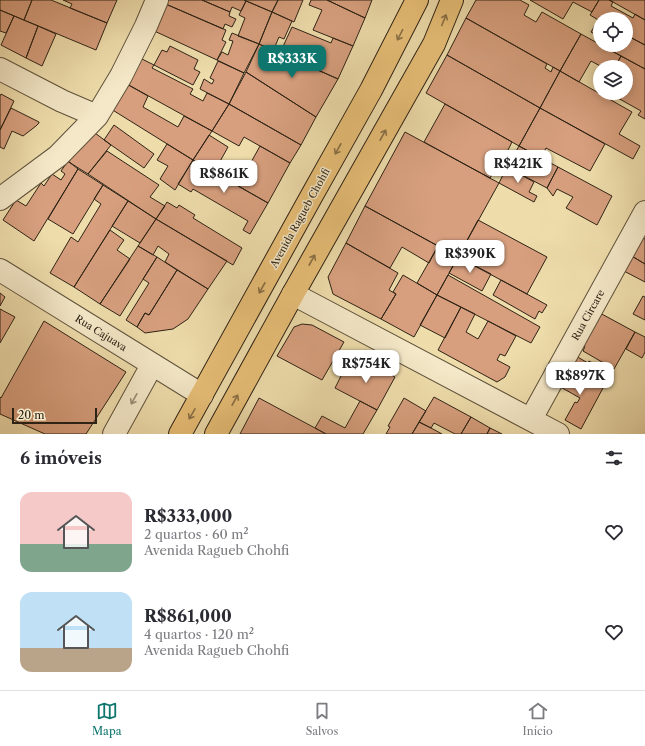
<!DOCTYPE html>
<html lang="pt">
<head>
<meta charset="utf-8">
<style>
  :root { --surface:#fff; --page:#f2f2f3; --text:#2b2b33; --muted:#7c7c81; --line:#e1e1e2; --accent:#0f766e }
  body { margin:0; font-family:"Libre Caslon Text",serif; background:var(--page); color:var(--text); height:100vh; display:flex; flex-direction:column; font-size:15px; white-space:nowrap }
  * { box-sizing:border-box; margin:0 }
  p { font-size:13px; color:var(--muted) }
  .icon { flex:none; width:22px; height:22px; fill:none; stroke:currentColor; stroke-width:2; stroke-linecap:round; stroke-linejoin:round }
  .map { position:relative; height:434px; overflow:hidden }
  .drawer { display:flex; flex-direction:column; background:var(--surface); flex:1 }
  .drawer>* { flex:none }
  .controls { position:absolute; left:593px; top:12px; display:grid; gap:8px }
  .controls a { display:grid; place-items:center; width:40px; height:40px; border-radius:50%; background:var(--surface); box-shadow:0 2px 10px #0003; font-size:20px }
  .scale { position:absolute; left:12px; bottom:10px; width:85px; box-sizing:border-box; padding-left:4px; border:2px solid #2e2315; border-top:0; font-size:11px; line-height:14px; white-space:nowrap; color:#2e2315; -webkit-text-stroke:3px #f4e8c8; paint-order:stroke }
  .price { position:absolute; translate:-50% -34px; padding:0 9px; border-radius:8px; background:#fff; color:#222; font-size:13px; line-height:26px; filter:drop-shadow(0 1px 2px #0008) }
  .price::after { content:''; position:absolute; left:50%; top:24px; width:12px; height:9px; margin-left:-6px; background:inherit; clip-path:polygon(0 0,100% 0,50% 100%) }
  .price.active { background:var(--accent); color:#fff }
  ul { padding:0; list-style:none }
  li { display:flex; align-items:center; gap:12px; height:100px; padding:0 20px }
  li span { display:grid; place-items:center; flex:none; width:112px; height:80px; border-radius:12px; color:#555 }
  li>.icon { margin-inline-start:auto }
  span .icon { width:48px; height:48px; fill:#fffc; stroke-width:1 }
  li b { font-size:17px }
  h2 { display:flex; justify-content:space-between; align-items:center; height:48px; padding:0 20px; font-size:17px }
  .tab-bar { display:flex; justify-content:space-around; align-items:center; height:56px; border-top:1px solid var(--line); background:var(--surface); font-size:11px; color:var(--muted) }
  .tab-bar a { display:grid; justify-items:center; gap:2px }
  .tab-bar .active { color:var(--accent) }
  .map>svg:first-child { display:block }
  .building { fill:#d79f7e; stroke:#2e2315 }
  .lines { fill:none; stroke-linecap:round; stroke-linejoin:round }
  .minor-casing { stroke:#5e513a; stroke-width:24 }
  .major-casing { stroke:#2e2315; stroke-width:24 }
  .minor { stroke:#f4e8c8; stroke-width:22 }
  .major { stroke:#e7be76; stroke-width:22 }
  .oneway { stroke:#8a7046 }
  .oneway2 { stroke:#9b8f77 }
  .labels { text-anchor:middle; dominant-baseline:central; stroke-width:3; stroke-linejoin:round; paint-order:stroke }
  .street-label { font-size:10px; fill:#2e2315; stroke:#f4e8c8 }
</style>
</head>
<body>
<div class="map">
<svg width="645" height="434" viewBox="0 0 645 434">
  <rect width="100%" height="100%" fill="#eedcab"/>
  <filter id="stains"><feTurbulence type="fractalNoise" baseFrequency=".005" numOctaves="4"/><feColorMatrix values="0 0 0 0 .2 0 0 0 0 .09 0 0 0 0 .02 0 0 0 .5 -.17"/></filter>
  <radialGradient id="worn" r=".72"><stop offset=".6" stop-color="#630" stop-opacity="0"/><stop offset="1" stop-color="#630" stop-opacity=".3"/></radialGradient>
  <path class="building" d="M0,0H32L24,20L0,10Z
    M32,0H51L107,23L96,50L24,20Z
    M63,0H117L107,23L70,8L72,4Z
    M162,0H202L230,12L229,16L236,19L232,27L225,24L223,29L161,2Z
    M202,0H244L246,1L241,11L232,7L230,12Z
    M244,0H278L272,12Z
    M278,0H303L294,22L272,12Z
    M311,0H327L365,18L353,46L313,30L322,10L309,5Z
    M327,0H372L365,18Z
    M476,0H520L529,5L524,15L536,22L542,12L581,34L560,71L466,18Z
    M530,0H599L592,12L573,2L563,19Z
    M599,0H609L613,2L611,6L633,18L635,14L645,20V45L626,35V19H600V21L590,15Z
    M609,0H645V20L613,2Z
    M246,1L272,12L259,44L238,36L245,18L239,15Z
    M161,2L226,30L222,40L226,42L217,60L150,29Z
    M0,10L14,16L6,33L0,31Z
    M272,12L292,21L284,39L279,37L273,51L259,44Z
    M14,16L38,26L26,58L1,45Z
    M466,18L547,64L545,68L551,72L553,67L560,71L540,108L447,55Z
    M598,20L600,21V37L591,32Z
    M38,26L56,34L42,66L26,58Z
    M292,27L331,43L333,38L353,46L338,79L280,53Z
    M232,33L259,44L244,73L217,60L222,52L228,55L233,41L229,40Z
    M581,34L621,56L615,67H602L591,61L579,82L560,71Z
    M626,35L645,45V69L610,50L612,45H626Z
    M259,44L338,79L316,117L246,72Z
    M170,46L198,60L194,69L200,72L193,85L154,65L162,50L167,52Z
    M447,55L540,108L519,146L426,93Z
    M621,56L645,69V119L638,115L641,111L609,93H626V67H615Z
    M138,57L154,65L152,68L193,89L190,94L203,101L207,93L229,104L212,131L125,83Z
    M218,61L244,73L229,104L200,89L204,79L212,84L214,80L210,78Z
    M560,71L632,112L619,134L640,146L633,159L540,108Z
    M246,72L316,117L301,145L229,104Z
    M125,83L148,96L143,107L178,127L184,116L212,131L193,160L111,109Z
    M1,94L14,101L0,130V96Z
    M229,104L301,145L290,163L244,137L239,146L212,131Z
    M445,104L512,142L506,154L513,158L505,171L497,167L490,178L424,142Z
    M11,108L39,122V123L36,126L23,136L12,131L4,149L0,147V130Z
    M540,108L605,144L590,171L546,148L541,158L519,146Z
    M114,125L154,154L144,168L104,140Z
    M91,130L111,145L88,174L64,159Z
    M405,132L499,183L458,257L365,206Z
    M209,135L228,147L218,165L236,175L231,182L193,160Z
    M167,144L193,160L175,190L160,179L168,166L157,160Z
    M260,146L290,163L268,203L238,186Z
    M519,146L558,167L547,188L507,167Z
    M107,151L159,185L150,197L165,206L156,219L88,174Z
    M193,160L268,203L250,234L243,230L248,221L193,189L191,192L178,184Z
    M68,161L78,169L34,241L3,220L16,200L26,206L41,183L44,186L52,174L61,180L65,174L61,171Z
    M507,167L534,182L529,192L537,196L534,202L499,183Z
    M558,167L612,196L597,225L566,208L573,197L557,189L553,196L547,188Z
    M78,169L103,185L73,234L48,219Z
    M103,185L128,201L74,287L50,273L71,237L78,242L101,204L94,199Z
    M128,201L156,219L140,243L112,226Z
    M167,202L177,208L179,205L195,215L193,218L242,248L233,265L156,219Z
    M365,206L438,246L429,263L402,247L390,268L346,243Z
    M156,219L227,261L208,289L165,262L169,254L158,246L153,255L138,246Z
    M478,220L547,257L527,294L458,257Z
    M110,230L124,240L117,250L130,259L100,304L74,287Z
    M641,236L645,239V264L630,255Z
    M346,243L398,273L389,290L396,294L381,319L333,294L328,277Z
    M138,246L157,257L120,316L100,304Z
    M438,246L458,257L437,295L417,283Z
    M630,255L645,264V282L622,270Z
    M157,257L177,270L149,315L145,313L137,327L126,320L149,283L143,279Z
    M458,257L491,274L482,291L449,273Z
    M177,270L208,289L188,319L173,329L145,333L137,327L145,313L149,315Z
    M403,275L437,295L414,337L381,319L396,294L393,292Z
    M448,275L540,327L531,343L437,295Z
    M501,280L547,305L542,313L539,311L535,319L493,295Z
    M0,293L5,297L0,306Z
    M437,295L461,307L445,338L420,325Z
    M643,296L645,297V320L633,314Z
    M461,307L475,314L466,332L478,339L488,321L516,336L505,356L500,354L497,360L510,367L505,377L497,382L438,350Z
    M0,309L15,317L0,343Z
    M598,312L635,332L614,369L583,351L585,346L580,343Z
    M44,321L126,372L86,434H45L0,414V397L1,398Z
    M302,324L312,325L344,342L322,380L277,356L294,327Z
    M635,332L645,337V352L642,358L626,349Z
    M574,355L588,363L589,361L612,374L603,388L567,368Z
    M360,358L395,377L377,410L335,388L344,370L351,374Z
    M567,368L603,388L581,429L565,420L575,402L577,403L580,398L557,385Z
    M434,397L471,417L461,434H455L434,423L431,428L419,422Z
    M259,398L315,428L326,434H240Z
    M404,398L426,411L412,434H386L390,427L388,426Z
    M360,401L377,410L363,434H326L315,428L322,416L345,428Z
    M471,417L490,428L487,434H461Z
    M419,422L431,428L442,434H412Z
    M490,428L502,434H487Z"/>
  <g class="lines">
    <g class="minor-casing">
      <path id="minor" d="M0,69L62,101L97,116
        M0,199L58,156L97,116L121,76L146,26L157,0
        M0,270L202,395
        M293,294L558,434
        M531,419L645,212
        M114,434L152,365"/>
    </g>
    <g class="major-casing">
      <path id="major" d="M180,434L311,197L371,90L417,0
        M216,434L293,294L434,44L452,0"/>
    </g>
    <use href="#minor" class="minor"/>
    <use href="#major" class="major"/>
  </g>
  <defs><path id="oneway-shaft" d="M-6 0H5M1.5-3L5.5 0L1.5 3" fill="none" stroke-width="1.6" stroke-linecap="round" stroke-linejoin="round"/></defs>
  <g class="oneway">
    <use href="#oneway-shaft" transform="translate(444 20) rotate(-68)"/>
    <use href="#oneway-shaft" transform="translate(400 35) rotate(117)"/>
    <use href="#oneway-shaft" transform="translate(383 135) rotate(-61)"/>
    <use href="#oneway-shaft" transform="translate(338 149) rotate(119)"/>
    <use href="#oneway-shaft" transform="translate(312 260) rotate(-61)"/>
    <use href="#oneway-shaft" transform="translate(262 288) rotate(119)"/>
    <use href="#oneway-shaft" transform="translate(235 400) rotate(-61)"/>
    <use href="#oneway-shaft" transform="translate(192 414) rotate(120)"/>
  </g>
  <use class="oneway2" href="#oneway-shaft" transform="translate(134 399) rotate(119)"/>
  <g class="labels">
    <g class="street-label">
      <text transform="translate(300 218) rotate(-61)">Avenida Ragueb Chohfi</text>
      <text transform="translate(588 315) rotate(-61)">Rua Circare</text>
      <text transform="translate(101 333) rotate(32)">Rua Cajuava</text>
    </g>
  </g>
  <rect width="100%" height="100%" filter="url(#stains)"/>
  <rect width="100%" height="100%" fill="url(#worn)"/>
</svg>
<div class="controls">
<a><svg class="icon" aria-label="locate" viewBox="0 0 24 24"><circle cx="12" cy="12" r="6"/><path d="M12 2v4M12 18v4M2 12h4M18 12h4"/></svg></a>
<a><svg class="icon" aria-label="layers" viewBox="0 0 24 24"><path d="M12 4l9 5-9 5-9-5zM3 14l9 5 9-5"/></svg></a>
</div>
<div class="scale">20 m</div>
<b class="price active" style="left:292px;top:79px">R$333K</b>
<b class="price" style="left:518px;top:184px">R$421K</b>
<b class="price" style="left:224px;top:194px">R$861K</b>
<b class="price" style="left:470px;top:274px">R$390K</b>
<b class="price" style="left:366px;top:384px">R$754K</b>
<b class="price" style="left:580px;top:396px">R$897K</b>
</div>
<section class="drawer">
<h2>6 imóveis<svg class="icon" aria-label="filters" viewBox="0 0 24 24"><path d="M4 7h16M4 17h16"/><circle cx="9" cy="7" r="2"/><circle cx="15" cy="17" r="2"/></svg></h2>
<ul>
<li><span style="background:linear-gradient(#f6c9c9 65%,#7fa58c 0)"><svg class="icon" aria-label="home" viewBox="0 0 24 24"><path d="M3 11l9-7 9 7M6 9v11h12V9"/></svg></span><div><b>R$333,000</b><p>2 quartos · 60 m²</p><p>Avenida Ragueb Chohfi</p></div><svg class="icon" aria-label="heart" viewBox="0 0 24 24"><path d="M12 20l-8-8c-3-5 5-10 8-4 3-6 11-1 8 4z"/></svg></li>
<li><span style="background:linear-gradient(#bfe0f5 70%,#b9a48a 0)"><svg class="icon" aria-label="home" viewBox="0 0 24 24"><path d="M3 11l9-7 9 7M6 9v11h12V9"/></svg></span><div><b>R$861,000</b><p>4 quartos · 120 m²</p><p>Avenida Ragueb Chohfi</p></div><svg class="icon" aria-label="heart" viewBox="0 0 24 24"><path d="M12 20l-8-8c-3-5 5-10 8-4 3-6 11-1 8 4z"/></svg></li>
</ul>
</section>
<nav class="tab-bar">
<a class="active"><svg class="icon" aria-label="map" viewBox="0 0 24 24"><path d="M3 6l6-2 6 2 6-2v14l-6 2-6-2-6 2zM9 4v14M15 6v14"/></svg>Mapa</a>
<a><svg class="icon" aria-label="saved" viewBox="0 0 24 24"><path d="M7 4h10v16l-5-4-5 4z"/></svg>Salvos</a>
<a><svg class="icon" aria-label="home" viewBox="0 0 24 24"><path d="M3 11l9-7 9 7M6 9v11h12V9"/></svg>Início</a>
</nav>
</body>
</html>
